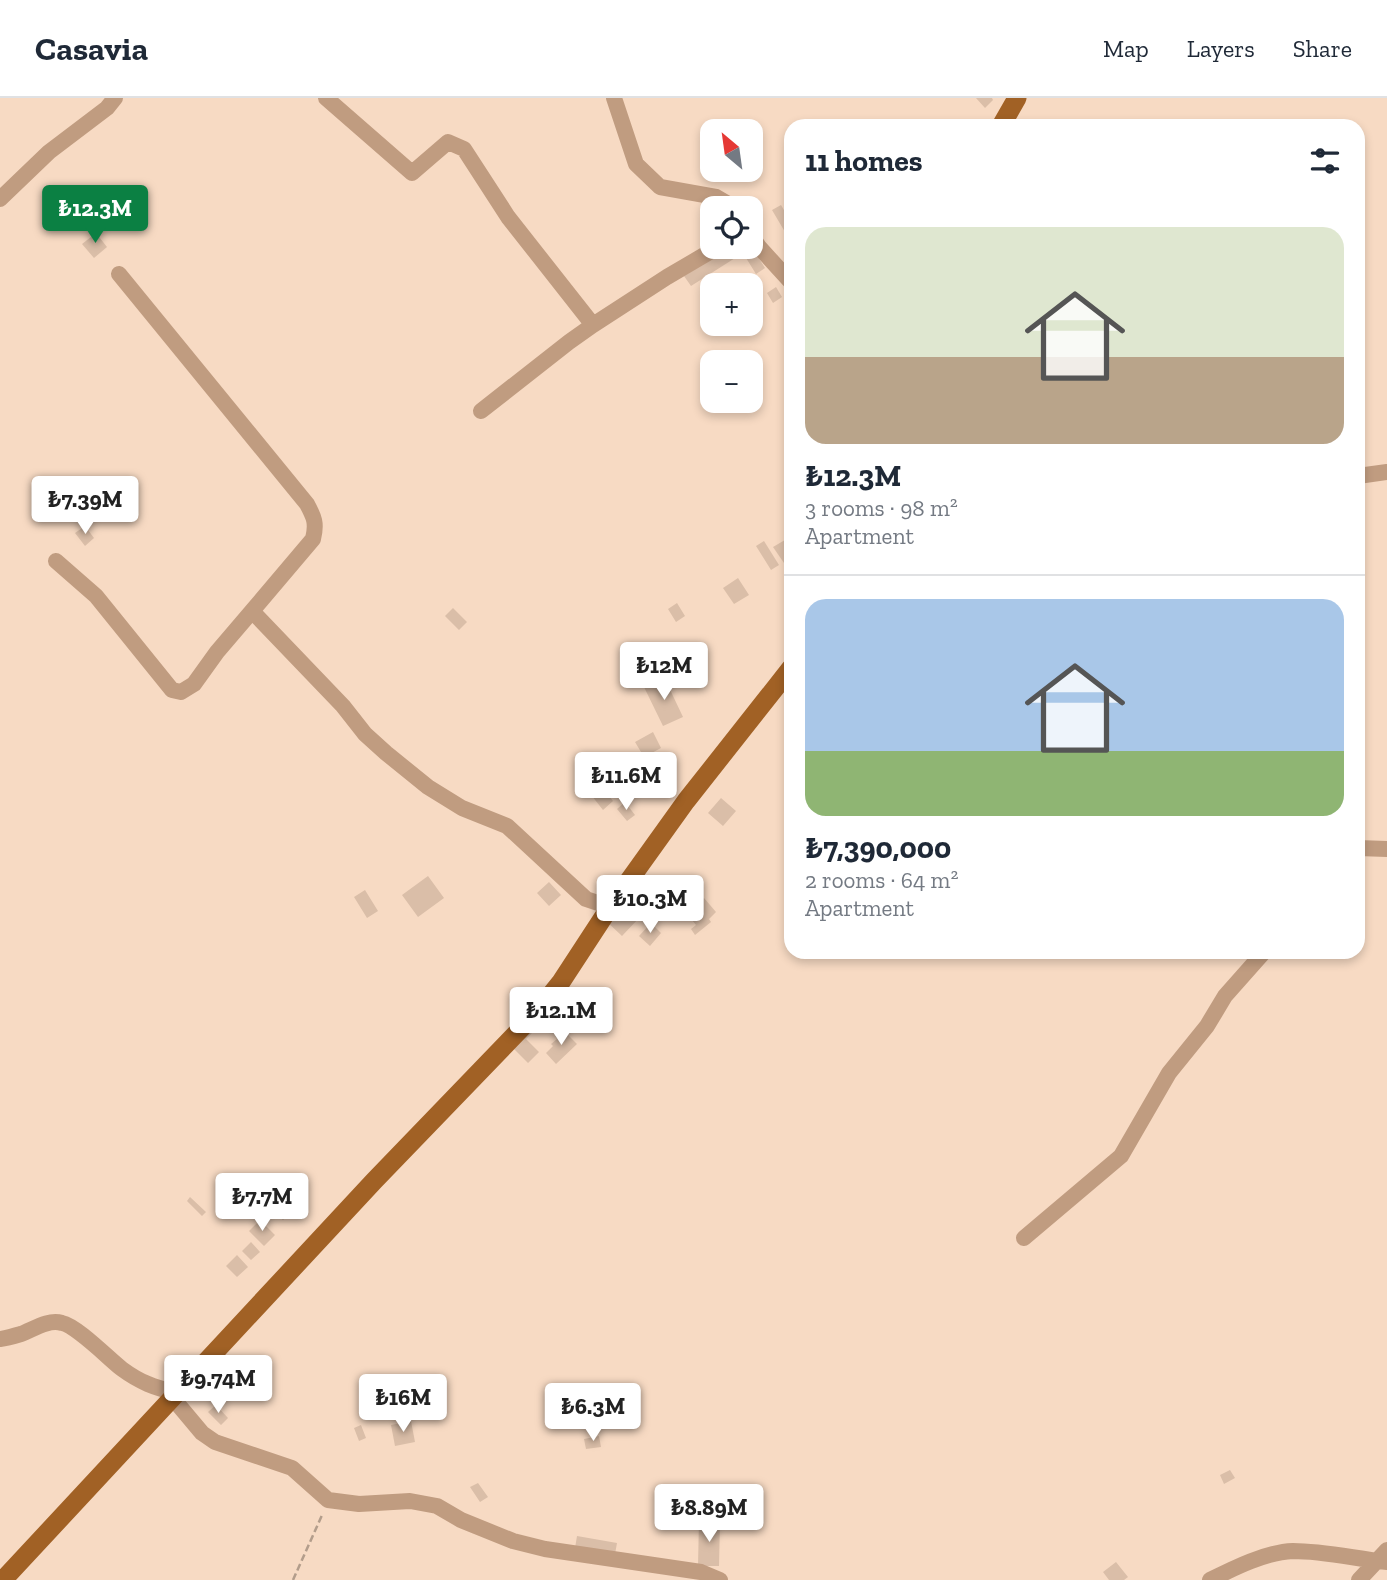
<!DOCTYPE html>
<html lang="en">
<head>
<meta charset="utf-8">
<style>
  :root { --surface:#fff; --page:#f2f2f3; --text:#1f2937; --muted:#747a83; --line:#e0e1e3; --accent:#0b8043 }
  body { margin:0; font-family:"Zilla Slab",serif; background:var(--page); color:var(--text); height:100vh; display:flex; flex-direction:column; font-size:26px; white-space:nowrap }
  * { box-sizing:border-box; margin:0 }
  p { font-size:23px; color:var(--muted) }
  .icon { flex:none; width:38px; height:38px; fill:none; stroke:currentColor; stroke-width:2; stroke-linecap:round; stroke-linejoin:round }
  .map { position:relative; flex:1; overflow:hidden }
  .side { position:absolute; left:784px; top:21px; width:581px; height:840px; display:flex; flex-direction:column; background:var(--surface); border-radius:21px; box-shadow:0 4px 10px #0003 }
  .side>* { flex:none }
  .needle { width:46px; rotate:331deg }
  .controls { position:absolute; left:700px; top:21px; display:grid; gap:14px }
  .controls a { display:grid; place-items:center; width:63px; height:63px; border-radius:14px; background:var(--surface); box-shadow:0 4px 10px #0003; font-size:35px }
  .price { position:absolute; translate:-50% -60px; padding:0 16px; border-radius:7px; background:#fff; color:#222; font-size:23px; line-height:46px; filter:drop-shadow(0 2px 4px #0008) }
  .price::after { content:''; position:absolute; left:50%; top:42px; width:21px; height:16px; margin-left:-10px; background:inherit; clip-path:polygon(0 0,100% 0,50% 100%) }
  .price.on { background:var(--accent); color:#fff }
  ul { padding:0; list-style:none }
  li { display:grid; align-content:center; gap:14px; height:371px; padding:0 21px }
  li+li { border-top:2px solid var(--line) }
  li span { display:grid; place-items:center; height:217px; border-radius:21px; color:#555 }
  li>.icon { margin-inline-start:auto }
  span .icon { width:126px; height:126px; fill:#fffc; stroke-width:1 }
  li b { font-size:30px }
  h2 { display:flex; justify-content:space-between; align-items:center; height:84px; padding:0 21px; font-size:30px }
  header { display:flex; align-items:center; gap:42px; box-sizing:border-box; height:98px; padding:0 35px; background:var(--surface); border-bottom:2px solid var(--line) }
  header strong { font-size:33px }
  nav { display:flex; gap:38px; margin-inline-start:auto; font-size:24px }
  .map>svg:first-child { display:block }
  .building { fill:#dabea8 }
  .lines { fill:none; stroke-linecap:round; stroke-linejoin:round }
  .path { stroke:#b39d8b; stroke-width:2.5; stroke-dasharray:7 3.5; stroke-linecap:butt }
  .minor { stroke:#c09c80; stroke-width:16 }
  .major { stroke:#a16125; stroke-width:19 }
</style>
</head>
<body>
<header>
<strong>Casavia</strong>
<nav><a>Map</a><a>Layers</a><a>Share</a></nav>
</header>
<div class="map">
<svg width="1387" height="1482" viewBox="0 0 1387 1482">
  <rect width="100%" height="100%" fill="#f7dac3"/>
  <path class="building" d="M976,0H992L993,2L985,10Z
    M781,107L791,124V130L785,134L772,112Z
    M96,135L107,149L94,160L82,146Z
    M730,149H752L765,170L756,176L743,155L691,188L684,178Z
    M776,189L782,199L773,205L767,195Z
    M85,428L94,440L85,448L75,435Z
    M790,439L791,461L784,465L773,449Z
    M764,443L779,467L771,472L756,448Z
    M738,480L749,497L734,506L723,490Z
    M677,505L685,518L676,524L668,511Z
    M453,510L467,524L459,532L445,518Z
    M664,579L683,619L663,628L644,589Z
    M653,634L661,650L644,659L635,644Z
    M598,684L613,703L603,712L588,693Z
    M721,700L736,713L723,728L708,715Z
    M625,704L635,717L627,723L617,711Z
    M428,778L444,800L418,819L402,797Z
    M549,784L561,797L549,808L537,795Z
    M365,792L378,813L367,820L354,799Z
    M704,800L716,814L709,821L711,824L695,837L691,831L696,827L692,822L701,815L695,807Z
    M625,805L640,819L622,838L604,821L616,815Z
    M651,825L661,835L650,848L639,838Z
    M579,908L586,919L575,926L568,915Z
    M526,930L532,935L526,941L539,954L528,965L509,946Z
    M562,931L577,946L556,966L546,955L553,948L551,946L557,941L555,938Z
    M279,1097L294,1111L283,1122L268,1107Z
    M190,1099L206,1114L202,1118L187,1103Z
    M260,1122L275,1137L264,1148L249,1133Z
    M251,1144L260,1154L251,1162L242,1153Z
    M237,1157L248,1169L237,1179L226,1168Z
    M216,1307L228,1320L221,1327L208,1314Z
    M411,1323L415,1344L395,1348L391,1327Z
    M361,1327L366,1340L359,1343L354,1330Z
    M599,1338L601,1349L586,1351L584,1341Z
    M1230,1372L1235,1380L1224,1386L1220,1377Z
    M478,1385L488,1399L480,1404L470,1389Z
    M699,1423L720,1424L719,1468H698Z
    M577,1438L617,1445L615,1456L575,1450Z
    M1116,1464L1128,1479L1124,1482H1109L1103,1474Z"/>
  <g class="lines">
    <path class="path" d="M293,1482L323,1415"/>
    <path class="minor" d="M326,0L412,75L448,44L464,51L508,119L593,227L667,179L718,149
      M614,0L636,66L660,89L716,99L728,106L731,110
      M0,101L49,54L107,10L115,0
      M751,137L759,149L791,184
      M119,176L307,406C314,419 317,425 313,441L252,513L343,608L365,636L386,655L428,689L462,710L507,728L586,801L610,809
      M481,313L569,244L593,227
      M1358,378L1387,374
      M56,463L96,498L172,592L181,594L194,586L217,554L252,513
      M1358,750L1387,751
      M1024,1140L1121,1058L1169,975L1207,928L1225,898L1264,854
      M0,1241C7,1240 14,1238 21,1236C34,1231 48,1221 62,1225C77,1228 109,1261 122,1271C141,1285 154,1289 176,1295V1304L202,1335L215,1344L292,1370L328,1402L359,1406L410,1403L437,1408L461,1422L513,1443L545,1451L701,1474L720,1482
      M1210,1482C1234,1470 1266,1454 1293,1453C1324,1453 1357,1461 1387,1464
      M1359,1482L1387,1452"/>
    <path class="major" d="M1001,28L1017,0
      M3,1482L374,1083L537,914L561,884L610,809L686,703L791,570"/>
  </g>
</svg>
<div class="controls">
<a><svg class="needle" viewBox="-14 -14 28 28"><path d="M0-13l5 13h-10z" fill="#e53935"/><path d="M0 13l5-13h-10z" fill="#747a83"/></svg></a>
<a><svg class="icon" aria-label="locate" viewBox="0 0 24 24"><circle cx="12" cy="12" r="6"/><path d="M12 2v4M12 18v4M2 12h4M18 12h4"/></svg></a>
<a>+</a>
<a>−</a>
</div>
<b class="price on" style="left:95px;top:147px">₺12.3M</b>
<b class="price" style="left:85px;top:438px">₺7.39M</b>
<b class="price" style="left:664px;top:604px">₺12M</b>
<b class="price" style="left:626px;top:714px">₺11.6M</b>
<b class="price" style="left:650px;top:837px">₺10.3M</b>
<b class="price" style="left:561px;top:949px">₺12.1M</b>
<b class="price" style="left:262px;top:1135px">₺7.7M</b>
<b class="price" style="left:218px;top:1317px">₺9.74M</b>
<b class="price" style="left:403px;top:1336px">₺16M</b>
<b class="price" style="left:593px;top:1345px">₺6.3M</b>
<b class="price" style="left:709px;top:1446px">₺8.89M</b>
<section class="side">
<h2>11 homes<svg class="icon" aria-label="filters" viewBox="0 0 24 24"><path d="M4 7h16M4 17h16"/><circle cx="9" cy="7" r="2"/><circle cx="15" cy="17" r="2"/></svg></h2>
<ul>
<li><span style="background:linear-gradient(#dfe7d0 60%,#b9a48a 0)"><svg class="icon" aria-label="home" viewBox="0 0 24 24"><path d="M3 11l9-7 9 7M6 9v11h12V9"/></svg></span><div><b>₺12.3M</b><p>3 rooms · 98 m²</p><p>Apartment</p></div></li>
<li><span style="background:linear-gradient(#a9c7e8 70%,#8fb573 0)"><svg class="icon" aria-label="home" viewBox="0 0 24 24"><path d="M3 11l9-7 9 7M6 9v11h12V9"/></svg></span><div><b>₺7,390,000</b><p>2 rooms · 64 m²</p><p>Apartment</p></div></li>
</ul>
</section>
</div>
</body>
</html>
